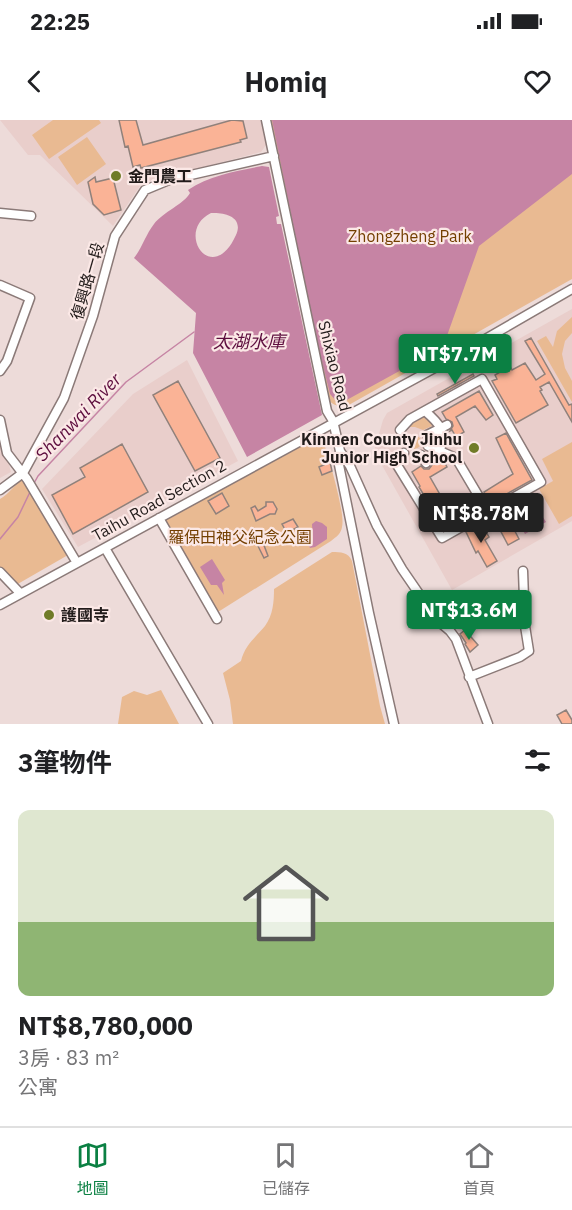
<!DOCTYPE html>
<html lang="zh-TW">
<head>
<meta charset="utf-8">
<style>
  :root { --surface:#fff; --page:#f6f6f6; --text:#202124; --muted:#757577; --line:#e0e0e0; --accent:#0b8043 }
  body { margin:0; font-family:"IBM Plex Sans","Noto Sans TC",sans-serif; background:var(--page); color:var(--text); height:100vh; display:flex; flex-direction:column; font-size:22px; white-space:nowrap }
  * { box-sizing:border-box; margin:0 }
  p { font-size:20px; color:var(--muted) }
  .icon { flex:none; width:33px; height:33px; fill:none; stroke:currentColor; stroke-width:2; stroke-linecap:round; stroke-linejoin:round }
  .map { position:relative; height:604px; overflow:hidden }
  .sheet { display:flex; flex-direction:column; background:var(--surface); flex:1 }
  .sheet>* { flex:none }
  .price { position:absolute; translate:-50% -51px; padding:0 14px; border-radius:6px; background:var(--accent); color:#fff; font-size:20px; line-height:39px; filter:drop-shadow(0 2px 3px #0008) }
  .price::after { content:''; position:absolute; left:50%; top:36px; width:18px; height:14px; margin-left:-9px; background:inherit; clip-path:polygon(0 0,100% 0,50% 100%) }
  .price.active { background:#222; color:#fff }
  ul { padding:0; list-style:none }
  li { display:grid; align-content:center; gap:12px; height:318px; padding:0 18px }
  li+li { border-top:2px solid var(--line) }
  li span { display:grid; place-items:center; height:186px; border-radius:12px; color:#555 }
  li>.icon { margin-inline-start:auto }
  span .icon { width:108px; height:108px; fill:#fffc; stroke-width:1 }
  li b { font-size:26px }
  h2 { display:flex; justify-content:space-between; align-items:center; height:72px; padding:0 18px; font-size:26px }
  .status { display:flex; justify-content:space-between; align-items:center; height:42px; padding:0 30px; background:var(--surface); direction:ltr }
  .status svg { height:16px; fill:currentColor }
  header { display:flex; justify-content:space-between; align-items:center; height:78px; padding:0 18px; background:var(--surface); font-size:27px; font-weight:700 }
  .dock { display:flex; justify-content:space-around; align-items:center; height:84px; border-top:2px solid var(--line); background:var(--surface); font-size:16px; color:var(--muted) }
  .dock a { display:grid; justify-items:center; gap:3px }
  .dock .active { color:var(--accent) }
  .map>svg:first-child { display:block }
  .built { fill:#e9cecb }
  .green { fill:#e9ba92 }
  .water { fill:#c684a4; fill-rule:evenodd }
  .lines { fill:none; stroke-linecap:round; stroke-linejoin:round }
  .stream { stroke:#c684a4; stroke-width:1.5 }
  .building { fill:#fab396; stroke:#90817b; stroke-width:1.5 }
  .minor-casing { stroke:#8b7a78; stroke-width:11 }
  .minor { stroke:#fff; stroke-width:8 }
  .poi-dot { fill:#707b27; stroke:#fbe8e6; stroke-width:2 }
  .labels { text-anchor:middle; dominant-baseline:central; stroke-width:4.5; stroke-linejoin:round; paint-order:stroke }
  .poi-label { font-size:16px; font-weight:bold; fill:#211b1a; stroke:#fbe8e6; text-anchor:start }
  .park-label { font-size:16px; fill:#733f00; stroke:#fbe8e6 }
  .street-label { font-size:16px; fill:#211b1a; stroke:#fbe8e6 }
  .water-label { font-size:18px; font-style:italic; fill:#5d0d3e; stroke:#fbe8e6 }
</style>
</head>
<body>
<div class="status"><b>22:25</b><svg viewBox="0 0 49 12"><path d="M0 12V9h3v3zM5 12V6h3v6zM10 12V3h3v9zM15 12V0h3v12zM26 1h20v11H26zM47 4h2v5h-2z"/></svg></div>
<header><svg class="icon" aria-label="back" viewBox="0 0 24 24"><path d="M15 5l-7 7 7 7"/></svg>Homiq<svg class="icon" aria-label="heart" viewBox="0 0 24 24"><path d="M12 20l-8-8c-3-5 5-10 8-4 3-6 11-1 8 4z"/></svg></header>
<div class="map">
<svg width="572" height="604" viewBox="0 0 572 604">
  <rect width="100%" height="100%" fill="#eddbd9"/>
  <path class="built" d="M0,0H260L266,25L261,32L142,63L113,106L40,35H28Z
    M572,189V401L452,470L374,331L383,300L387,293Z
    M187,240L238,341L78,427L42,369L133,274Z
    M0,313L11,352L0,358Z"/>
  <path class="green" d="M53,0H99L101,3L49,39L32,15Z
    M266,0H572V159L347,286C331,287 330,282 322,269Z
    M87,17L106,44L77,65L58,37Z
    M572,197V213L565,221L562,234L565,248L572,261V282L537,221L546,216L553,227L557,211Z
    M422,296L431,303L432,306L423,310L415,307H409L407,305Z
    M321,314C326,329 346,393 342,407C341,414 336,417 331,421L218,492L164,398Z
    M407 322a7 7 0 1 1 14 0a7 7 0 1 1-14 0Z
    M572,322V396L559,404L539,369L553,361L542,339Z
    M25,359L68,435L16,465L0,448V379C10,374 14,363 25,359Z
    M332,432C341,432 348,432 352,441L380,586L385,604H233L230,580L223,553L241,541C245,525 255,518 265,506C273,495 274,482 274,469Z
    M161,570L179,604H118L122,577L134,571L147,575Z"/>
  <path class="water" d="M272,0H572V54L479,126L443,227L343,282H337L330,274L315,214Z
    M262,46L269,47L279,96L276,97L277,104H281L322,295L247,337L193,233L196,193L134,138C142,128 146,114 154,104C163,92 184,84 190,73L188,70C210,55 237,51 262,46ZM211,93C225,92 244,97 236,115C212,168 174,111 211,93Z
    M538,389L546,402L525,414L517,401Z
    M316,401L322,403L327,407V419L315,427L310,428L309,426L313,421L312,404Z
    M212,439L225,460L222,463L224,475L217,465H211L200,447Z"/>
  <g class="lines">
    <path class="stream" d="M33,365L38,356L126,262L194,212
      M0,419L18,397L30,372"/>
  </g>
  <path class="building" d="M119,0H136L143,25L232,0L243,1L247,18L240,20L241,22L141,48L140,45L133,47L128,26L125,27Z
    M95,57L96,62L113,58L121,90L104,95L93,84L88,62Z
    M531,218L569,285L572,284V302L549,262L540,267L542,270L540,271L548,285L516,303L492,261L497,259L495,255L510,246L512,250L525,243L536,260L545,254L525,221Z
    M473,254L474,256L438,276L437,274Z
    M178,261L220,338L195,351L153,275Z
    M479,271L493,295L486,300L475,286L456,297L464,312L456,317L452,310L450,311L453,306L452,302L446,299L442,292Z
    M506,313L532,360L490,383L484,372L513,354L496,318Z
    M122,324L148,372L73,414L52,375L85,357L80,348Z
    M437,337L443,339L447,347L430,357L450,392L473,379L479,389L443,407L419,367L420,366L412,352L421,346L424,349H429L432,345V340Z
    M330,342L332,351L322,355L319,347Z
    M222,373L229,386L216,394L208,381Z
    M266,382H273L277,389L275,394H270L256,401L251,388L255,386L258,391L266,386Z
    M293,399L298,407L287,413L282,404Z
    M509,400L519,419L508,425L498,406Z
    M481,403L489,417L485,420L497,441L487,447L478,431L476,433L466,412Z
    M262,420L268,436L264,438L256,422Z
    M465,510L478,525L470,532L465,524L466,523L460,514Z
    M566,590L572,600V604H562L557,595Z"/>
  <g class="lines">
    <g class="minor-casing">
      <path id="minor" d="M266,0L327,291L333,301L340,331L339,345L369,493L394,604
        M0,93L31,96
        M0,165L30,178L7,241L0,251
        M425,291C440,304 446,310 440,331
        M0,300L7,333L27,359L77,443
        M400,310L410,299L482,259L541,362L442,418L397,345L404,333
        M427,315L447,305
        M428,326L456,338L488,392
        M340,331L350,346L377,406L402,449L437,500L450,511L456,519L488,604
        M421,335L426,343
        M0,370L23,353L64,278L93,196L115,116L145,70L169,60L274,36
        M159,398L217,499
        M105,428L208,604
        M0,452L20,473
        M0,485L442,244L572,169
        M469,557L520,537L529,531L525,506L523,451"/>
    </g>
    <use href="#minor" class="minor"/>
  </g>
  <g class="poi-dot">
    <circle cx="116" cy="56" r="6"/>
    <circle cx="474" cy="328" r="6"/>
    <circle cx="49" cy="495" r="6"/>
  </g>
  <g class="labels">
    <g class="poi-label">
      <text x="128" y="56">金門農工</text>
      <text x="462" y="319" text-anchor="end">Kinmen County Jinhu<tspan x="462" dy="18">Junior High School</tspan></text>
      <text x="61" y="495">護國寺</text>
    </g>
    <g class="park-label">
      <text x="410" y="116">Zhongzheng Park</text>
      <text x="240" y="417">羅保田神父紀念公園</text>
    </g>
    <g class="street-label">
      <text transform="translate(87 161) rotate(-74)">復興路一段</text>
      <text transform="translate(335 246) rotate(76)">Shixiao Road</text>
      <text transform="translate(159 380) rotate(-29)">Taihu Road Section 2</text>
    </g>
    <g class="water-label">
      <text x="249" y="221">太湖水庫</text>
      <text transform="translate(78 297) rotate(-46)">Shanwai River</text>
    </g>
  </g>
</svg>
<b class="price" style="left:455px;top:265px">NT$7.7M</b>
<b class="price active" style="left:481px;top:424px">NT$8.78M</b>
<b class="price" style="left:469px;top:521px">NT$13.6M</b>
</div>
<section class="sheet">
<h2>3筆物件<svg class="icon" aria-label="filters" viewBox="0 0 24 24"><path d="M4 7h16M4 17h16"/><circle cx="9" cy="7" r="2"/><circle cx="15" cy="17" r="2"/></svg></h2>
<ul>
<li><span style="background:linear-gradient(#dfe7d0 60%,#8fb573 0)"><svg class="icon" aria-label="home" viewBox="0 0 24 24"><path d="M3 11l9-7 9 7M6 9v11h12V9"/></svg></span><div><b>NT$8,780,000</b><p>3房 · 83 m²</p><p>公寓</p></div></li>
</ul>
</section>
<nav class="dock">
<a class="active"><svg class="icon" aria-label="map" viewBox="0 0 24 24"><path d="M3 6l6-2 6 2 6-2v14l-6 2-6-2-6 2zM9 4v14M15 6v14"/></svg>地圖</a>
<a><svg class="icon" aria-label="saved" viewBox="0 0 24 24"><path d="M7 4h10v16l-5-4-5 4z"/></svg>已儲存</a>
<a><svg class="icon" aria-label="home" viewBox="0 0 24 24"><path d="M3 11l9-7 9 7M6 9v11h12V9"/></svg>首頁</a>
</nav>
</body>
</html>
